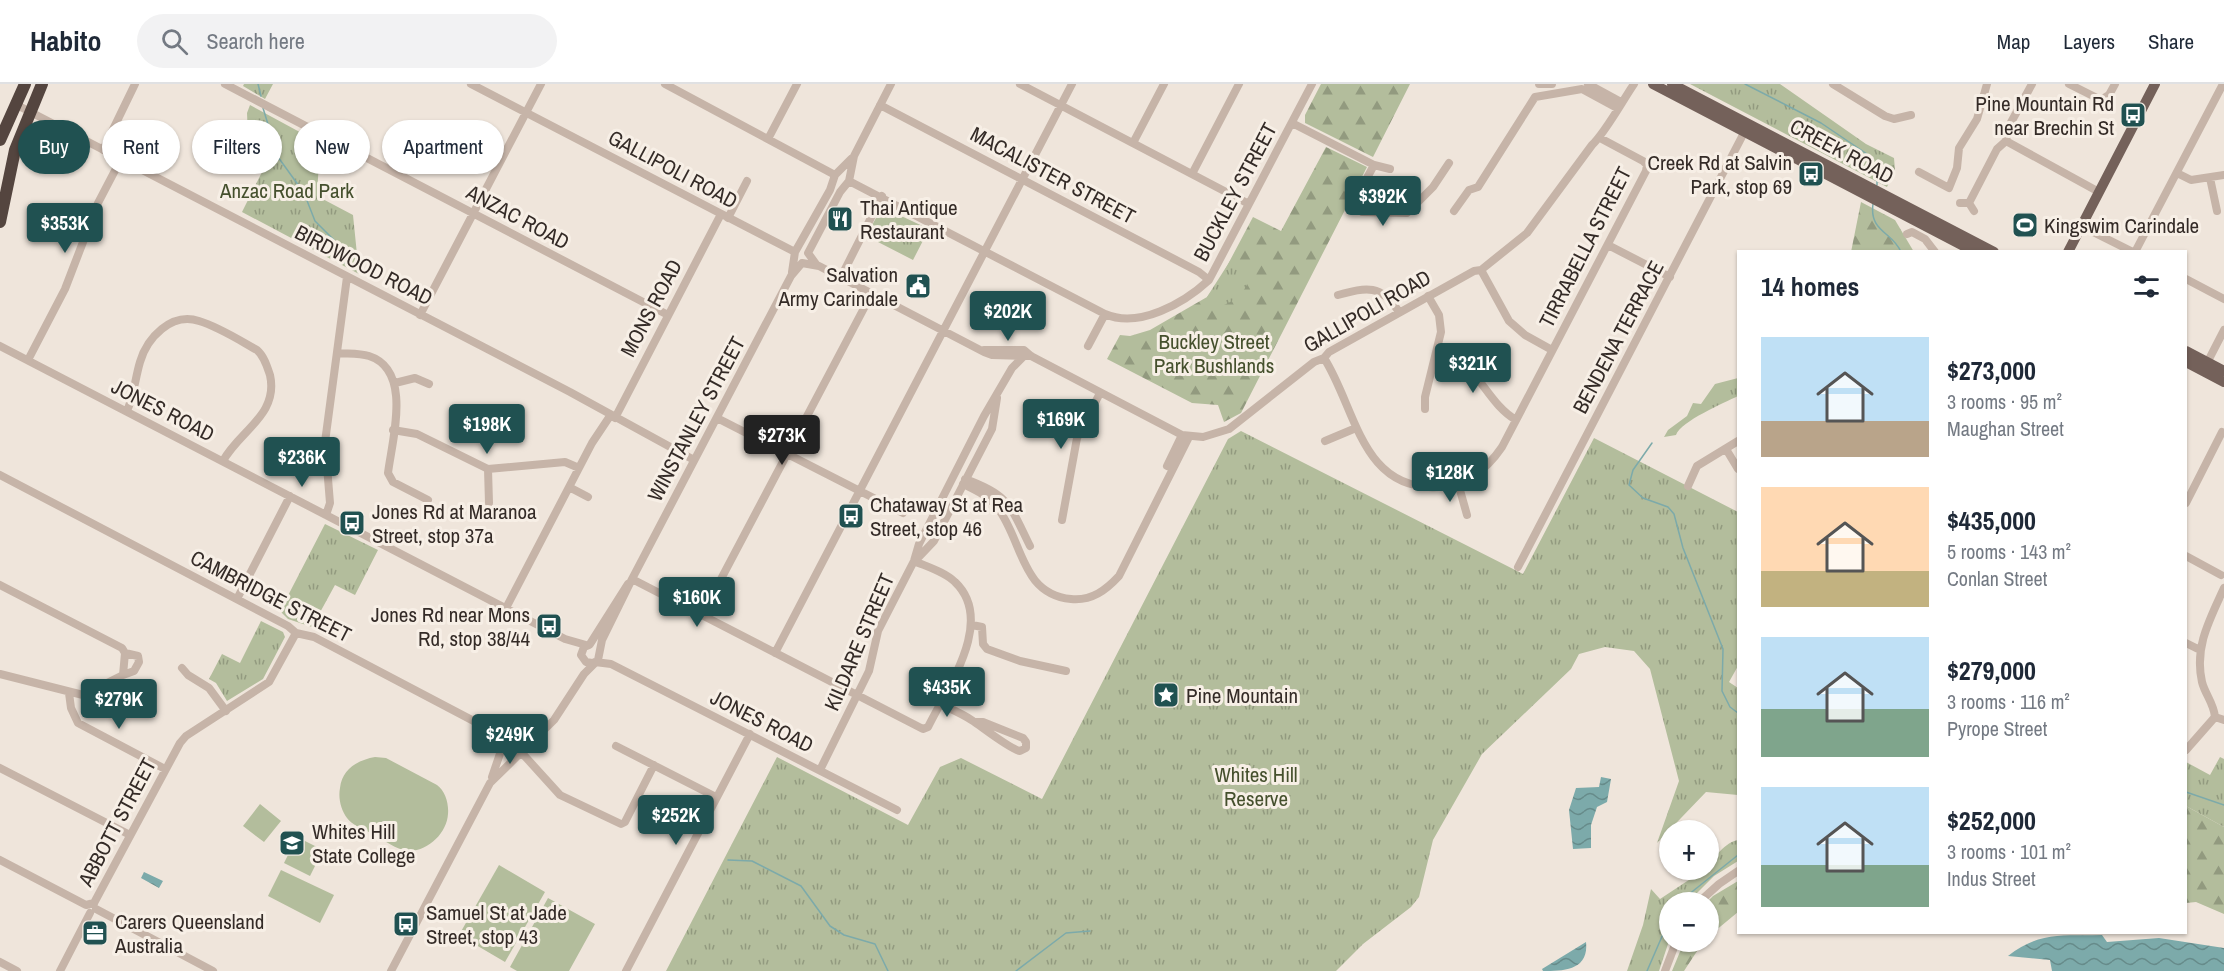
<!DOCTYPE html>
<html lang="en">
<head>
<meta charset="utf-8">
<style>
  :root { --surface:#fff; --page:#f2f2f3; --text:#1f2937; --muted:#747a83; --line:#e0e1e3; --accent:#205151 }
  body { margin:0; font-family:"Archivo Narrow",sans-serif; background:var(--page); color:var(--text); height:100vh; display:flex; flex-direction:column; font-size:22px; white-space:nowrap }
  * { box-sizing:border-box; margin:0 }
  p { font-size:20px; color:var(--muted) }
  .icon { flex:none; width:33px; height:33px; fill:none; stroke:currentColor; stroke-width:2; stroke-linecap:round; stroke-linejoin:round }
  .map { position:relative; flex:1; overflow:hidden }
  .drawer { position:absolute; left:1737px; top:166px; width:450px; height:684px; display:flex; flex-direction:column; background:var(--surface); border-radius:0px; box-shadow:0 2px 4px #0004 }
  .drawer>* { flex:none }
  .guide { position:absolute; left:18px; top:36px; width:570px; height:54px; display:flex; gap:12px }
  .tools { position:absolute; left:1659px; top:736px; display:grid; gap:12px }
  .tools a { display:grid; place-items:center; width:60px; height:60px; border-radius:50%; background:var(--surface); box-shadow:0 2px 4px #0004; font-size:30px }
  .price { position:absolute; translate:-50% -51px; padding:0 14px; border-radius:6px; background:var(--accent); color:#fff; font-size:20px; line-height:39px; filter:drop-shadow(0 2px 3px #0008) }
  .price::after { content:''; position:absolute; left:50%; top:36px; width:18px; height:14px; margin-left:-9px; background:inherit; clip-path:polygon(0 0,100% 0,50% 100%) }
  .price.on { background:#222; color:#fff }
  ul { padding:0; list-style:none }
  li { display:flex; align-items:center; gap:18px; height:150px; padding:0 24px }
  li span { display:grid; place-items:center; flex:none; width:168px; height:120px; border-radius:0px; color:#555 }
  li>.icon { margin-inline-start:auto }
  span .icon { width:72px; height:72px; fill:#fffc; stroke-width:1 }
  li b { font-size:26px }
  h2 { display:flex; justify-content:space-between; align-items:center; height:72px; padding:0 24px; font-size:26px }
  .tag { padding:0 21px; border-radius:27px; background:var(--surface); box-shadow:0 2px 4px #0004; font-size:21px; line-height:54px }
  .tag.on { background:var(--accent); color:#fff }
  header { display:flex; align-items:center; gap:36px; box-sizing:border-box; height:84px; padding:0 30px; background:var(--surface); border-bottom:2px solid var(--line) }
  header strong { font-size:28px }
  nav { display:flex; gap:33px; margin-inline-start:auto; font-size:21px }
  .search { width:420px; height:54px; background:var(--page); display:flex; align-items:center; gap:15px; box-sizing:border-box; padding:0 21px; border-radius:33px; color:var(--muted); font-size:22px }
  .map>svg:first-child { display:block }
  .forest { fill:url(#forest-firs) }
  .park { fill:url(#park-tufts) }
  .pitch { fill:#b3bd9c }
  .water { fill:url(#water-waves) }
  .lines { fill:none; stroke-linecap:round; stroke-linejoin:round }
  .stream { stroke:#7caaaa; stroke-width:1.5 }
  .minor { stroke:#c6b4a8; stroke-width:8 }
  .major { stroke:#74615a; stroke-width:10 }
  .highway { stroke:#54453f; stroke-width:12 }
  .labels { text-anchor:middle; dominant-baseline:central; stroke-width:6; stroke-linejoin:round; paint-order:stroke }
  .poi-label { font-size:21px; fill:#342b27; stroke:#f7efe6; text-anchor:start }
  .street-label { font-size:21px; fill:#342b27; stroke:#f7efe6 }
  .park-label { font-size:21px; fill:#45502d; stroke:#f7efe6 }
</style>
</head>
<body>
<header>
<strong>Habito</strong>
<div class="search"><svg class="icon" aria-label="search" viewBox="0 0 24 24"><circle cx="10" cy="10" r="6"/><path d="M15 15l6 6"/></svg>Search here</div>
<nav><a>Map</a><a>Layers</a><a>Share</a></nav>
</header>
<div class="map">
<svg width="2224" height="887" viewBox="0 0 2224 887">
  <defs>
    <pattern id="forest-firs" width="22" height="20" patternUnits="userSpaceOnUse" patternTransform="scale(1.5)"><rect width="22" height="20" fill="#b3bd9c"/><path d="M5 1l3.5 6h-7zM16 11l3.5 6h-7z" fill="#929a7f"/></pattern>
    <pattern id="park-tufts" width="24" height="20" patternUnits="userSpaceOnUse" patternTransform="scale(1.5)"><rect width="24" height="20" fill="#b3bd9c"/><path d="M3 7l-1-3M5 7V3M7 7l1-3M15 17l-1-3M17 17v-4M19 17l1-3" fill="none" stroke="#929a7f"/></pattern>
    <pattern id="water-waves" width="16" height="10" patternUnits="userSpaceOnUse" patternTransform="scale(1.5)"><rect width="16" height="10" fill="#7caaaa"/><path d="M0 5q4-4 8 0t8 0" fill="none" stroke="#668b8a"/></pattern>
  </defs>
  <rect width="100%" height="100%" fill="#efe5db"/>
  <path class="forest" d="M1321,0H1410L1373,73L1305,39V31Z
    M1326,63L1367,83L1241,329L1224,338L1218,321L1192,319L1107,275L1120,251L1130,252L1150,246L1207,213L1218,199L1253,133L1281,147Z
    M1861,118L1895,136L1914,168H1851Z
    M2186,722L2224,743V830L2196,818L2186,819Z
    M1738,797V828L1709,852L1708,819H1706L1713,812Z
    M1684,858H1703L1684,887H1672Z"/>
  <path class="park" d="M244,0H273L265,15L243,2Z
    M1690,0H1780L1866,60L1894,74L1895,86L1887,103Z
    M250,21L320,59L317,112L353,131L359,190L242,128L264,84L249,76L247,29Z
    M882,123L929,145L913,176L878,158L882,149L871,143Z
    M1230,177L1247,184C1255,202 1234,220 1217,223L1207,213Z
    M1738,294V312C1724,319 1681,337 1676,351L1664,353L1668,346L1687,332L1693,319L1701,320L1715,300Z
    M1241,347L1523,490L1594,354L1738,428V582L1729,598L1738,604V711L1706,708L1657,759L1679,697L1650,585L1634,567L1605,563L1579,570L1571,585L1482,670L1433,756L1419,813L1411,823L1363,860L1336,887H666L777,673L908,741L940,683L961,674L1042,715L1228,355Z
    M325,440L378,466L355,511L335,501L312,543L288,535L280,527Z
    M261,537L283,548L285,553L263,595L227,617L216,599L209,595L222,570L240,579Z
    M2220,673L2224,675V743L2186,722V678L2210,691Z
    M1738,756V777L1714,792L1687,819H1670L1669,857L1659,887H1627L1643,841L1651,805L1660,815L1704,786H1708C1711,775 1727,757 1738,756Z"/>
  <path class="pitch" d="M375,673L386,674L437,701C445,707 449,719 448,730C447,750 425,771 403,766C392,763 381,754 371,749C363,745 352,741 347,734C341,726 338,714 340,704C342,685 358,676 375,673Z
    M260,720L281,737L264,758L243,742Z
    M297,753L323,766L310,792L284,779Z
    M499,781L545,808L505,878L459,851Z
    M281,786L334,811L320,839L268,812Z
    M548,814L595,840L569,887H517L510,883Z"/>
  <path class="water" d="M1601,693L1611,695L1607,718L1597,723L1591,741V764L1573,765L1569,726L1576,704L1599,703Z
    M144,788L163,797L159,804L141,794Z
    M2102,851L2107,858L2159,854L2224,864V887H2052L2050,876L2008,872C2039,847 2064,852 2102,851Z
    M1586,858C1589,886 1564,887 1543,887L1542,885Z"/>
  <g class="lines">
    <path class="stream" d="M258,0L261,12
      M1745,0L1821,39L1867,70L1877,89V101
      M263,24L278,73L304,109L315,137L334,156L345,179
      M1873,120C1869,148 1893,148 1901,168
      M1652,359L1633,386L1629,401L1643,414L1668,423L1674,430L1683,464L1723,565L1722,607L1730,623L1738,629
      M2186,708L2224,721
      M728,776L752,777L801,802L830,842L844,851L875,860L888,887
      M1678,819L1738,771
      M1016,887L1066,849L1090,847
      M1647,887L1670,834"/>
    <path class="minor" d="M225,0L668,231
      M471,0L795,168
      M665,0L835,91
      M1020,0L1249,120
      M1539,0H1552
      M1588,0L1621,18
      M1833,0L1885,32L1894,35L1911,31
      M2032,0L2009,42L2006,57L2099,108
      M2069,0L2101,16L2109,11L2115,0
      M15,20L570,308L694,376
      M880,21L1199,188L1209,196
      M1292,39L1374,81L1390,85
      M768,55L797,0
      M1133,59L1164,0
      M103,66L135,0
      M1374,81L1356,114V123L1362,128L1407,129L1433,103L1449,79
      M1919,88L1949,104L1957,84L1959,64L1977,35L1987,0
      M2177,89L2191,96L2224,91
      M1192,90L1239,0
      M2210,94L2217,127
      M849,97L1105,230C1139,245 1184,219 1209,196L1312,0
      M1960,119H1969L1974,127
      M1969,119L1997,65L2006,57
      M1454,127L1469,106L1478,103L1535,13L1582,5L1617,24
      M728,134L747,97
      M2081,142L2133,168
      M1907,150L1912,148L1925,155L1935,168
      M1608,161L1670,193
      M2135,168L2223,0
      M816,180L808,169L840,108L849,97L854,72L891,0
      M1481,186L1509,237L1525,251L1552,266
      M792,188L795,168L830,106L835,91L851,75
      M841,193L882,112
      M2186,195L2224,215
      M1338,211C1367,203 1381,200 1399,228
      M420,231L541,0
      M0,262L565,555L586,561
      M1088,262L1105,230
      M984,266H1024L1031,272L1182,351L1203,353L1229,345L1314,278L1324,274L1329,268L1474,187L1481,186L1527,149L1592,61C1605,49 1623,16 1634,0
      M1437,266C1478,276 1484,317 1516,336
      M337,269C347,270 359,269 369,272C413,286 392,356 388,389L393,398L428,416
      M1324,274C1356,324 1361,407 1438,403C1466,402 1487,385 1502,363L1646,87L1647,81L1643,77L1600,54
      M28,276L65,205L98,119L121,75
      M2207,279L2224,246
      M395,299L415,294L429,300
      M1425,325V313L1441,248L1439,231L1428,212
      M127,327C134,311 135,295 140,278C147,254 171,228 199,237C219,243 239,256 257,266C264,272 267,282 270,291C279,331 239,347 223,377
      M615,334L721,130
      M717,334L903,429
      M393,346L417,350L488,385L565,378L579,384
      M1325,357L1356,344
      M1726,365L1738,385
      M1167,382L1182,351
      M488,385L489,419
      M0,391L288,542L296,549L314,553L525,664
      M965,395C1010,411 1010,422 1030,462
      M1458,399L1467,431
      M963,400C975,406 989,412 997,423C1023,456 1020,510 1071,515C1092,517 1106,506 1119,492L1189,353
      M1688,402L1697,382L1738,357
      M569,403L588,413
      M2186,419L2222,348
      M326,431L330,419L325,358L347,193
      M1062,436L1077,354L1100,309
      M2186,472L2221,491
      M915,477L934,457L992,345L997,314
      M1518,483L1747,43
      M632,495L923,645L928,643C947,604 996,537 955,498C945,488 928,483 914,477
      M0,501L122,564L125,569
      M2224,504C2210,535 2194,563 2202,598C2205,610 2214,620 2215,633L2224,636
      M237,515L290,412
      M506,524L592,359L610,332
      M702,531L872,209
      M972,541L982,543L983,560L987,565L1020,577L1066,587
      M2186,559L2200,566
      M590,560L628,500
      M589,561L584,563L581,571L586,578L592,579
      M775,569L1072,0
      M595,578L611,580L897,726
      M182,584L188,591L209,604L226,627
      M0,590L83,611L123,591L125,569
      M123,591L134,587L139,578L138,572L125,569
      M69,609L71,624L78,639L165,685
      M940,620C951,625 963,630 973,637C982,643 1011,666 1020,667L1026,664V658L1023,654L983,638H975
      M616,662L716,713
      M2186,666L2215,633
      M521,668L560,711L621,740L625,738L654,681
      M0,684L130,751
      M820,686L869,587L878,547L914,477L919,460L984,332L1012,284L1024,272
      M492,693L505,655
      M0,776L86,821L94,819
      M94,819L180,659L186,652L269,598L296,549
      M1698,819L1719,800L1738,787
      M96,825L213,887
      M0,878L17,887
      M60,887L90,829
      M391,887L490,699L554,636L584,590L598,576L602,556L632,495L791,192L802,179L819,182L984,268L992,271L1031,272
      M626,887L750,650
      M1665,887L1676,858"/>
    <path class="major" d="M1653,0L1975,168
      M1672,0L1994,168
      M2068,168L2155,0
      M2186,267L2224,287
      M2186,278L2224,298"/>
    <path class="highway" d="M0,56L25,0
      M0,138L15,66L42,0"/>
  </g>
  <defs>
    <g id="bus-square" transform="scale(1.35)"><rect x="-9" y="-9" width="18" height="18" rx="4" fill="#205151" stroke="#f7efe6"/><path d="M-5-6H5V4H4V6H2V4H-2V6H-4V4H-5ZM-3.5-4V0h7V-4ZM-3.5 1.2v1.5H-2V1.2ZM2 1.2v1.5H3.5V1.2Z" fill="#fff"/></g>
    <g id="restaurant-square" transform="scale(1.35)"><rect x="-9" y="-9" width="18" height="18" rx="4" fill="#205151" stroke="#f7efe6"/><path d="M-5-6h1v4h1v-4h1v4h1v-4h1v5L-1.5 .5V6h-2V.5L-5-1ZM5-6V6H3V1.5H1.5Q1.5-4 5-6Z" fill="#fff"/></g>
    <g id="stadium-square" transform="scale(1.35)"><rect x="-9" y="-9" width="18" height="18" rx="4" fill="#205151" stroke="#f7efe6"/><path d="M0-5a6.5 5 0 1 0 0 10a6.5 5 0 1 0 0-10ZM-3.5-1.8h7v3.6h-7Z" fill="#fff"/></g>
    <g id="civic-square" transform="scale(1.35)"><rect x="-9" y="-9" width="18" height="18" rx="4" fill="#205151" stroke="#f7efe6"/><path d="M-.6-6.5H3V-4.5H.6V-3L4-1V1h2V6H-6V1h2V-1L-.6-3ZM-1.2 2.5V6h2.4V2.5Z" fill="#fff"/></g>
    <g id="sight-square" transform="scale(1.35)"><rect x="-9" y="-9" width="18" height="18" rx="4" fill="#205151" stroke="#f7efe6"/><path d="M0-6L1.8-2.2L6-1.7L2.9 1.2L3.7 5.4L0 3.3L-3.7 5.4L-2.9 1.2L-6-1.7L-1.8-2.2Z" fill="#fff"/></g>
    <g id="school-square" transform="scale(1.35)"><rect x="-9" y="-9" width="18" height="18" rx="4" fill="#205151" stroke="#f7efe6"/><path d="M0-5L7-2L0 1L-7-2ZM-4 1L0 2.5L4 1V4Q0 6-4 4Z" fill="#fff"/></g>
    <g id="office-square" transform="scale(1.35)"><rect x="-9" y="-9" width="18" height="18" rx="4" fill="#205151" stroke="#f7efe6"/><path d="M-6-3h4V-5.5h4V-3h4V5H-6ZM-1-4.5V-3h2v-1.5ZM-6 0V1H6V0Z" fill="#fff"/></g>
  </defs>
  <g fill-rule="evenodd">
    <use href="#bus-square" x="2133" y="31"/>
    <use href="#bus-square" x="1811" y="90"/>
    <use href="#restaurant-square" x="840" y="135"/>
    <use href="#stadium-square" x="2025" y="141"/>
    <use href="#civic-square" x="918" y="202"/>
    <use href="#bus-square" x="851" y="432"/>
    <use href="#bus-square" x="352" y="439"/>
    <use href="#bus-square" x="549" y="542"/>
    <use href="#sight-square" x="1166" y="611"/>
    <use href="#school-square" x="292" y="759"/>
    <use href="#bus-square" x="406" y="840"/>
    <use href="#office-square" x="95" y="849"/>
  </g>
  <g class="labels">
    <g class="poi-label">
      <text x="2114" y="19" text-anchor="end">Pine Mountain Rd<tspan x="2114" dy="24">near Brechin St</tspan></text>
      <text x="1792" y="78" text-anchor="end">Creek Rd at Salvin<tspan x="1792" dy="24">Park, stop 69</tspan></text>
      <text x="860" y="123">Thai Antique<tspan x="860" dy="24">Restaurant</tspan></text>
      <text x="2044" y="141">Kingswim Carindale</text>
      <text x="898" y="190" text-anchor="end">Salvation<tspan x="898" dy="24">Army Carindale</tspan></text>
      <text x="870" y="420">Chataway St at Rea<tspan x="870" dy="24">Street, stop 46</tspan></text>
      <text x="372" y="427">Jones Rd at Maranoa<tspan x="372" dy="24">Street, stop 37a</tspan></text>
      <text x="530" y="530" text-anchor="end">Jones Rd near Mons<tspan x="530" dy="24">Rd, stop 38/44</tspan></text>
      <text x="1186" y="611">Pine Mountain</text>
      <text x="312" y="747">Whites Hill<tspan x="312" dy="24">State College</tspan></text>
      <text x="426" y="828">Samuel St at Jade<tspan x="426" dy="24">Street, stop 43</tspan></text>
      <text x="115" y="837">Carers Queensland<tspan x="115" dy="24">Australia</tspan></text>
    </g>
    <g class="street-label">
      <text transform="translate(1842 67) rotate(28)">CREEK ROAD</text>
      <text transform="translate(673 85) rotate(28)">GALLIPOLI ROAD</text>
      <text transform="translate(1053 91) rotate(28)">MACALISTER STREET</text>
      <text transform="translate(1235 108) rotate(-62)">BUCKLEY STREET</text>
      <text transform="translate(518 133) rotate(28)">ANZAC ROAD</text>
      <text transform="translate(1585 163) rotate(-63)">TIRRABELLA STREET</text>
      <text transform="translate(364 181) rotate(27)">BIRDWOOD ROAD</text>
      <text transform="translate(651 224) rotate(-62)">MONS ROAD</text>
      <text transform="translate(1367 227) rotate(-30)">GALLIPOLI ROAD</text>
      <text transform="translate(1618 253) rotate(-62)">BENDENA TERRACE</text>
      <text transform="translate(163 326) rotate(27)">JONES ROAD</text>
      <text transform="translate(696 335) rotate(-62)">WINSTANLEY STREET</text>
      <text transform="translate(271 512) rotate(27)">CAMBRIDGE STREET</text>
      <text transform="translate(859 558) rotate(-67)">KILDARE STREET</text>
      <text transform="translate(762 637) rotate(27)">JONES ROAD</text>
      <text transform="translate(117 738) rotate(-62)">ABBOTT STREET</text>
    </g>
    <g class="park-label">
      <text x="287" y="106">Anzac Road Park</text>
      <text x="1214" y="257">Buckley Street<tspan x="1214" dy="24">Park Bushlands</tspan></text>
      <text x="1256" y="690">Whites Hill<tspan x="1256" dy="24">Reserve</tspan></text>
    </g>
  </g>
</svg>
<div class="tools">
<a>+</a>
<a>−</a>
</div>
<b class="price" style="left:1383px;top:143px">$392K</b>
<b class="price" style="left:65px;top:170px">$353K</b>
<b class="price" style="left:1008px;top:258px">$202K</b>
<b class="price" style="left:1473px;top:310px">$321K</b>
<b class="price" style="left:1061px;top:366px">$169K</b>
<b class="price" style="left:487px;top:371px">$198K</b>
<b class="price on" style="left:782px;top:382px">$273K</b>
<b class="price" style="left:302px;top:404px">$236K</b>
<b class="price" style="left:1450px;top:419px">$128K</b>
<b class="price" style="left:697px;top:544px">$160K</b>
<b class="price" style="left:947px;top:634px">$435K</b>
<b class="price" style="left:119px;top:646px">$279K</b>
<b class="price" style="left:510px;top:681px">$249K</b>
<b class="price" style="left:676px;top:762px">$252K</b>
<div class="guide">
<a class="tag on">Buy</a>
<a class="tag">Rent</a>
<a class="tag">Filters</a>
<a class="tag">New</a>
<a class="tag">Apartment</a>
</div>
<section class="drawer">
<h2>14 homes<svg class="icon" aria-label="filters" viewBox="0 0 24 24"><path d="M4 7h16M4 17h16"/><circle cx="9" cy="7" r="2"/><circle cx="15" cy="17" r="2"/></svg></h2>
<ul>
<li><span style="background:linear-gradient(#bfe0f5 70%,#b9a48a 0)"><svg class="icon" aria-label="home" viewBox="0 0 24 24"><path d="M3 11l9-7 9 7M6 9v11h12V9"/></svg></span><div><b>$273,000</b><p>3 rooms · 95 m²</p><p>Maughan Street</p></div></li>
<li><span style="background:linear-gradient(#ffd9b3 70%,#c2b280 0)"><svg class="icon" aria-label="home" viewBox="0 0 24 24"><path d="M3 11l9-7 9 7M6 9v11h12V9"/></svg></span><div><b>$435,000</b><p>5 rooms · 143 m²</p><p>Conlan Street</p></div></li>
<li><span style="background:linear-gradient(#bfe0f5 60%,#7fa58c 0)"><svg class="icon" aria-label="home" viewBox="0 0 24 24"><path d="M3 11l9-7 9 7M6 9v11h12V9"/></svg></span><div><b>$279,000</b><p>3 rooms · 116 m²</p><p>Pyrope Street</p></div></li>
<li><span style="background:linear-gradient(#bfe0f5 65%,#7fa58c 0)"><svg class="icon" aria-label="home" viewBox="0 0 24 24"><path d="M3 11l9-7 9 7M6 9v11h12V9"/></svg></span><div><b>$252,000</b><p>3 rooms · 101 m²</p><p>Indus Street</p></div></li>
</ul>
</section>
</div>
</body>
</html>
